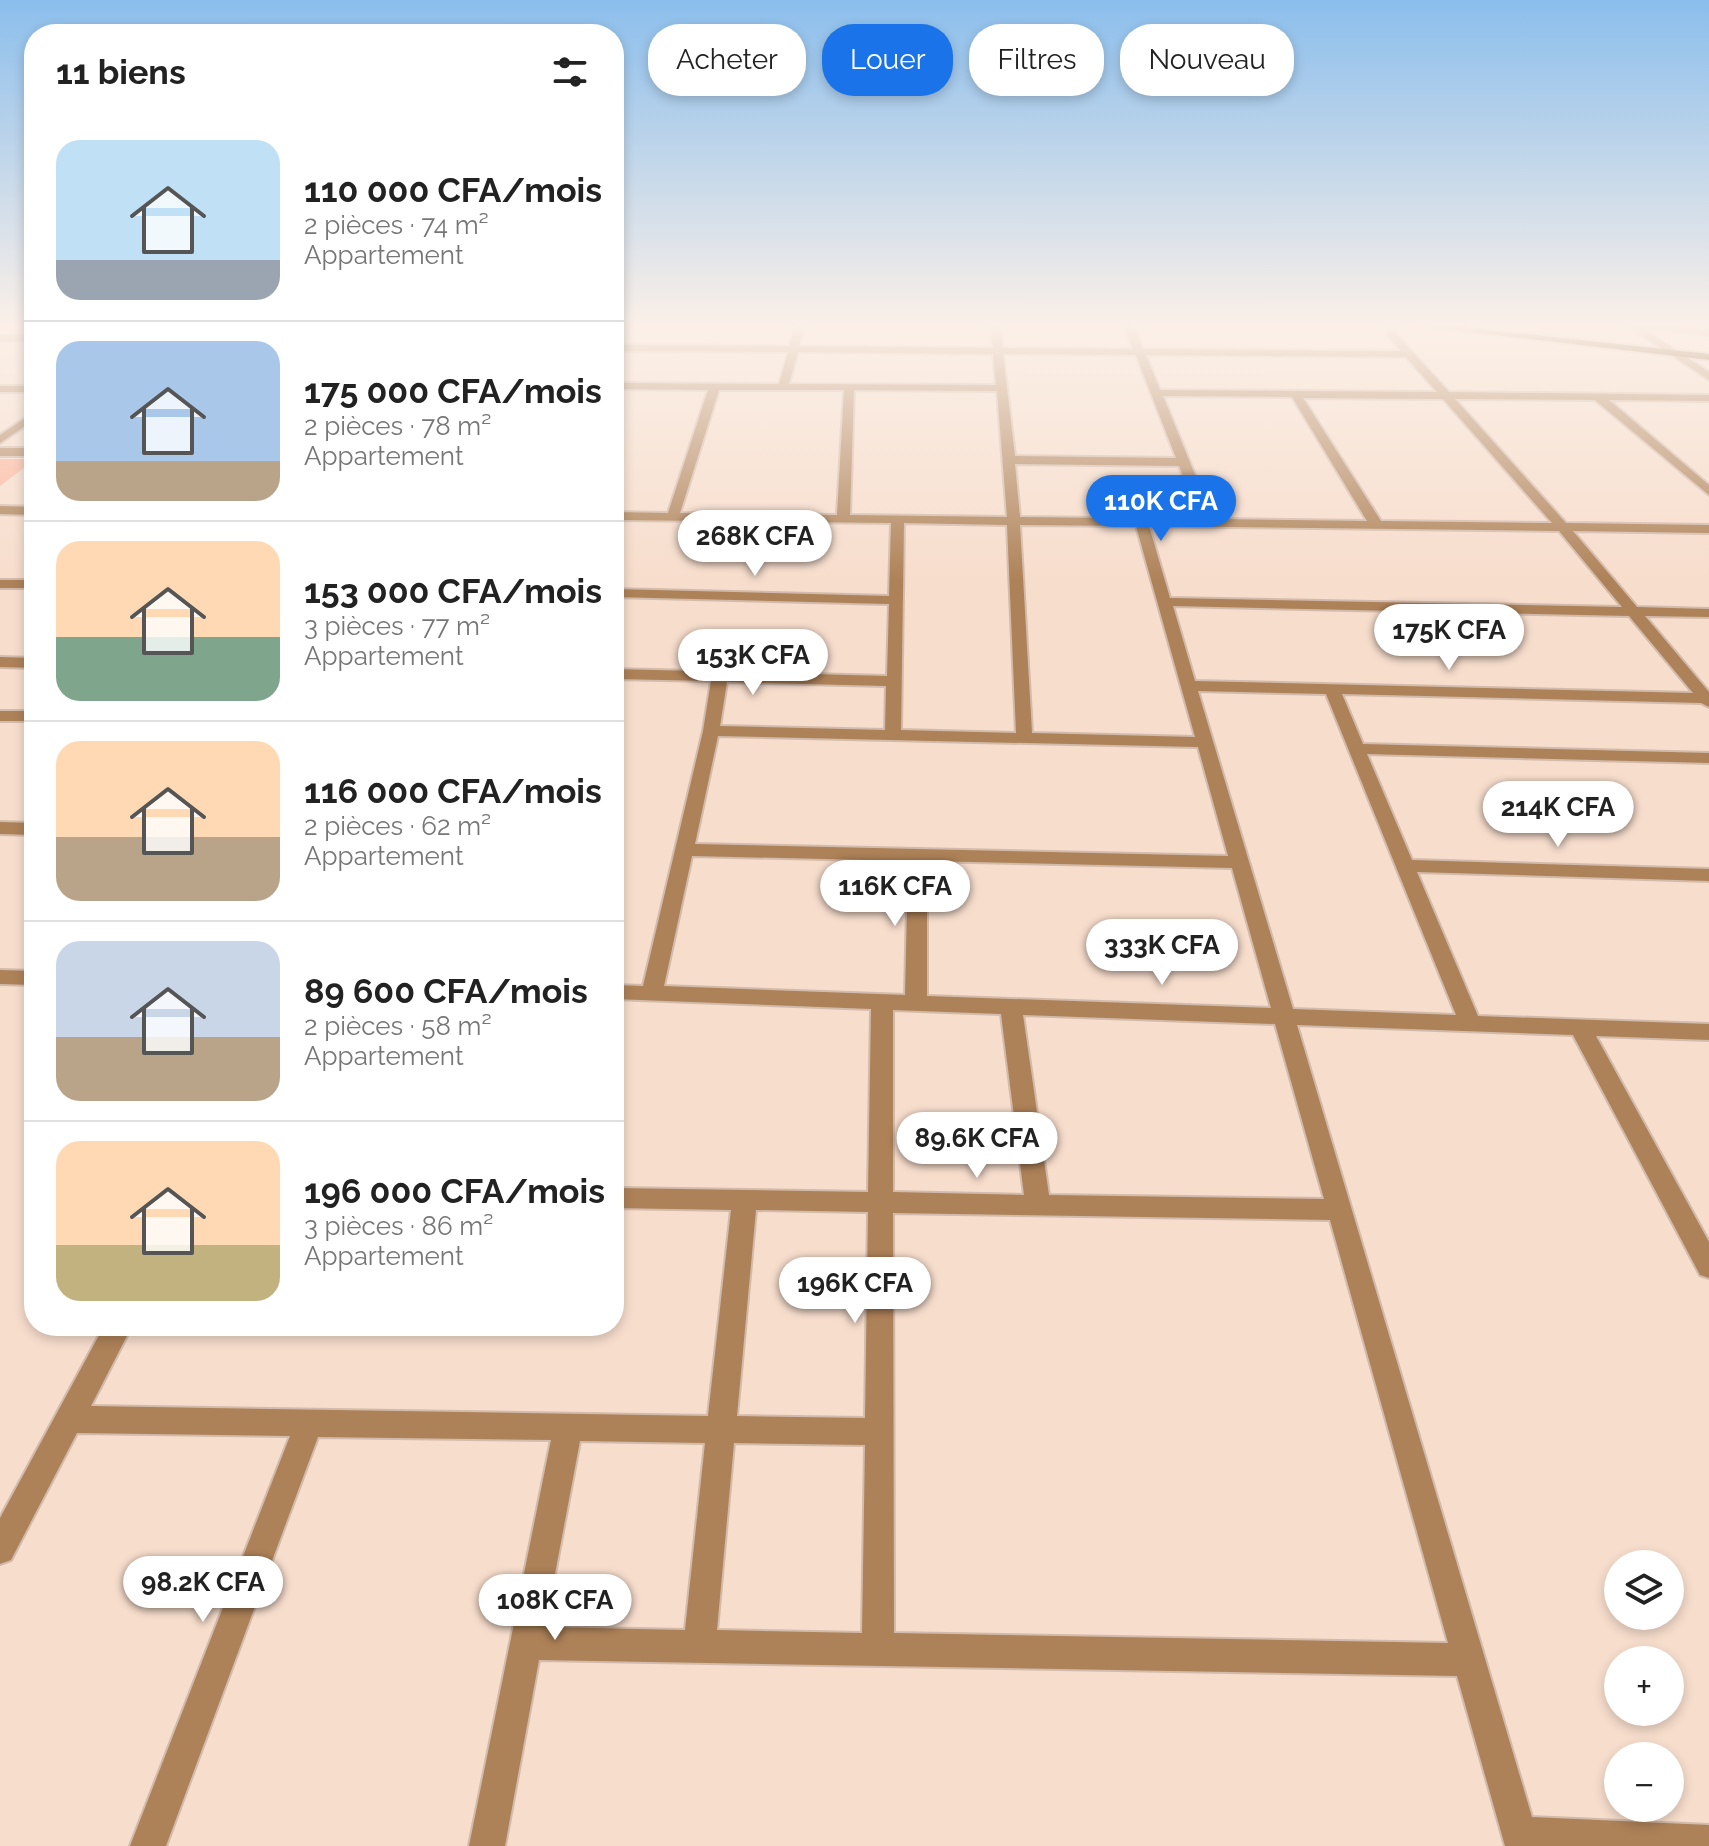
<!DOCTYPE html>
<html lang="fr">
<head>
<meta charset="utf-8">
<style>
  :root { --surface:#fff; --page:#f2f2f2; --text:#222; --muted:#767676; --line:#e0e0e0; --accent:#1a73e8 }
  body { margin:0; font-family:Raleway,sans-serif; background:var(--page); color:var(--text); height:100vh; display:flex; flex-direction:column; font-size:30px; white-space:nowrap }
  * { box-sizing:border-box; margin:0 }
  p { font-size:26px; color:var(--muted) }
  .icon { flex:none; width:44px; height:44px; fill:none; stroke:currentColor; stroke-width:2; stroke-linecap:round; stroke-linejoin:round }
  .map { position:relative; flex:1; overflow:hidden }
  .details { position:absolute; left:24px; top:24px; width:600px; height:1312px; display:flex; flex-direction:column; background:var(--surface); border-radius:32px; box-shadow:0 4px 12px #0003 }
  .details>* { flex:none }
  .guide { position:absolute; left:648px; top:24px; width:760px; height:72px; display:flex; gap:16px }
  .controls { position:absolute; left:1604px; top:1550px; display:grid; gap:16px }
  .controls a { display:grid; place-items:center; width:80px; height:80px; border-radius:50%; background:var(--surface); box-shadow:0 4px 12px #0003; font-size:40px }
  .price { position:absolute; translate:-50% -68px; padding:0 18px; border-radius:28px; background:#fff; color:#222; font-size:26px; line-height:52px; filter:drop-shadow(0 2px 4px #0008) }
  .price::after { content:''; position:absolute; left:50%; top:48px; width:24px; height:18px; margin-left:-12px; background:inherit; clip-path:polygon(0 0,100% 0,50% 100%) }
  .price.current { background:var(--accent); color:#fff }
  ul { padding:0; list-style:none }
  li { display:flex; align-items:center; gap:24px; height:200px; padding:0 32px }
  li+li { border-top:2px solid var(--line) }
  li span { display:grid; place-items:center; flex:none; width:224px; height:160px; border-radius:24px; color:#555 }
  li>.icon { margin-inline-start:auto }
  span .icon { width:96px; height:96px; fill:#fffc; stroke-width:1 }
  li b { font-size:34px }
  h2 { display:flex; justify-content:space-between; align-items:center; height:96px; padding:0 32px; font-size:34px }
  .chip { padding:0 28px; border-radius:32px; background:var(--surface); box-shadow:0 4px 12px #0003; font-size:28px; line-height:72px }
  .chip.current { background:var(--accent); color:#fff }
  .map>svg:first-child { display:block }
  .building { fill:#fcb499 }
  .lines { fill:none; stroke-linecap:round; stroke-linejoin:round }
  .minor-casing { stroke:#d2bbac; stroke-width:4 }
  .major-casing { stroke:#d2bbac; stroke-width:4 }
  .minor { fill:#ae8258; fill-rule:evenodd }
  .major { fill:#683b00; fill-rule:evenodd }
</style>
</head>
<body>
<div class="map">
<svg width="1709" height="1846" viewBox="0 0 1709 1846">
  <rect width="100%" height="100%" fill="#f7ddcc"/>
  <path class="building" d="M0,459H34V460L0,486Z"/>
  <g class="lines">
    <g class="minor-casing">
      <path id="minor" d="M796,323H806L799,346L993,348L990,323H1000L1003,348L1133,349L1123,323H1133L1143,349L1401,351L1387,335L1388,323H1398L1397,335L1449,392L1709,395V401L1609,400L1709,485V495L1595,400L1455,399L1566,523L1709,525V533L1573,531L1637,607L1709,609V617L1645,616L1709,692V707L1701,703L1342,694L1363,744L1709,753V763L1367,754L1412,860L1709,869V881L1417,872L1478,1016L1709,1024V1040L1596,1036L1709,1242V1278L1700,1275L1573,1035L1297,1025L1532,1817L1709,1825V1846H1505L1457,1676L539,1660L505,1846H469L551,1440L318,1437L166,1846H130L290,1436L77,1433L11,1560L0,1564V1518L104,1326H132L91,1406L708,1416L731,1210L614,1208V1188L868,1192L871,1009L614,999V985L643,986L703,731L711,681L614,679V669L887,676L889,604L614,597V589L889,596L891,523L614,520V512L668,513L708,390L614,389V383L779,384L788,352L614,351V345L789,346ZM798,352L993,354L996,385L789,384ZM1003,354L1136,355L1176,458L1015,456ZM1146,355L1406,357L1437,392L1160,390ZM719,390H844L837,515L680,513ZM854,390L997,391L1007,517L850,515ZM1163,396L1292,397L1367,521L1213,519ZM1303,398L1443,399L1552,523L1381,521ZM1015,464L1179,466L1200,519L1020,517ZM904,523L1007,525L1016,733L901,730ZM1020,525L1136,526L1195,737L1032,733ZM1149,526L1559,531L1622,607L1170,598ZM1173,606L1629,616L1693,693L1195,681ZM727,682L886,686L885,730L720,726ZM1198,691L1326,694L1456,1015L1293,1009ZM718,736L1198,747L1228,856L695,844ZM692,856L908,861L905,995L664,986ZM927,861L1232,868L1271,1008L927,996ZM893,1010L1001,1014L1024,1195L893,1192ZM1023,1015L1275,1024L1324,1199L1049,1195ZM756,1210L868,1212L865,1418L737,1416ZM893,1213L1330,1220L1448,1643L894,1633ZM580,1441L705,1443L685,1630L545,1627ZM734,1443L865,1445L862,1633L717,1630Z
        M1623,323L1709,329V335L1642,328L1709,372V380Z
        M0,335H34V341H0Z
        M0,386H34V392H0Z
        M34,412V420L0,443V435Z
        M0,448H34V456H0Z
        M0,506L34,507V515L0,514Z
        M0,580H34V588H0Z
        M0,657L34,658V668L0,667Z
        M0,711H34V721H0Z
        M0,822L34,823V835L0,834Z
        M0,970L34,971V985L0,984Z"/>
    </g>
    <g class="major-casing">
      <path id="major" d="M1394,323H1426L1709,354V360Z"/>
    </g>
    <use href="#minor" class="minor"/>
    <use href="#major" class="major"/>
  </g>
  <linearGradient id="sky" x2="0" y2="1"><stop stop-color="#8bbeec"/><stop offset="0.56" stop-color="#fbf0e8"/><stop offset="1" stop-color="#fbf0e8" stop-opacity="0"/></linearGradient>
  <rect width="1709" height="581" fill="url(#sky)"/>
</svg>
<div class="controls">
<a><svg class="icon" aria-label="layers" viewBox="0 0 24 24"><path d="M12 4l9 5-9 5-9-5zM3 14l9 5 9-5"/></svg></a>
<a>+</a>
<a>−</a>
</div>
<b class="price current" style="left:1161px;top:543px">110K CFA</b>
<b class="price" style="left:755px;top:578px">268K CFA</b>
<b class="price" style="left:1449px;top:672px">175K CFA</b>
<b class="price" style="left:753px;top:697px">153K CFA</b>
<b class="price" style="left:1558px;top:849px">214K CFA</b>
<b class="price" style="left:895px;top:928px">116K CFA</b>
<b class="price" style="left:1162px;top:987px">333K CFA</b>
<b class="price" style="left:977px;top:1180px">89.6K CFA</b>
<b class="price" style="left:855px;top:1325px">196K CFA</b>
<b class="price" style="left:203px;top:1624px">98.2K CFA</b>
<b class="price" style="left:555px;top:1642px">108K CFA</b>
<div class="guide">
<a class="chip">Acheter</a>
<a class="chip current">Louer</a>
<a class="chip">Filtres</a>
<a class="chip">Nouveau</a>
</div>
<section class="details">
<h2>11 biens<svg class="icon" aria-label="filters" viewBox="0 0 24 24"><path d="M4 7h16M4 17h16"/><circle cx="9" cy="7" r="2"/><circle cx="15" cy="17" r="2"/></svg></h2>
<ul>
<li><span style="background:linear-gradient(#bfe0f5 75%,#9aa5b1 0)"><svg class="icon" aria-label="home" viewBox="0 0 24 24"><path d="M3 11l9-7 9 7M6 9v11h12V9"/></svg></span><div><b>110 000 CFA/mois</b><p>2 pièces · 74 m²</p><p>Appartement</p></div></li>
<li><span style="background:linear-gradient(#a9c7e8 75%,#b9a48a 0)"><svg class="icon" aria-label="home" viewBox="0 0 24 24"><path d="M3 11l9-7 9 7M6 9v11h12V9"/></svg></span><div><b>175 000 CFA/mois</b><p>2 pièces · 78 m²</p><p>Appartement</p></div></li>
<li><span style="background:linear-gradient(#ffd9b3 60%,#7fa58c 0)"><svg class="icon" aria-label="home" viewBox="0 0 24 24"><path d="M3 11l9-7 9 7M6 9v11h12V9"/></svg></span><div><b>153 000 CFA/mois</b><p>3 pièces · 77 m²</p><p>Appartement</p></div></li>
<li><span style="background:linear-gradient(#ffd9b3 60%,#b9a48a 0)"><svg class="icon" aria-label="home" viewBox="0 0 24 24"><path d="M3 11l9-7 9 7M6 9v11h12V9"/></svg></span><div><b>116 000 CFA/mois</b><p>2 pièces · 62 m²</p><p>Appartement</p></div></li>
<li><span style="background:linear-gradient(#c9d6e8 60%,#b9a48a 0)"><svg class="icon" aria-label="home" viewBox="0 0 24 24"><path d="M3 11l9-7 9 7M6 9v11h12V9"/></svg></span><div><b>89 600 CFA/mois</b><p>2 pièces · 58 m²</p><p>Appartement</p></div></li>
<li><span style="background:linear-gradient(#ffd9b3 65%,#c2b280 0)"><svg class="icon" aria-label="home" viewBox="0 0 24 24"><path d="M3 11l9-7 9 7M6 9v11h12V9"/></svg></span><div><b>196 000 CFA/mois</b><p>3 pièces · 86 m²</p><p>Appartement</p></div></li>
</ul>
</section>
</div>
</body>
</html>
